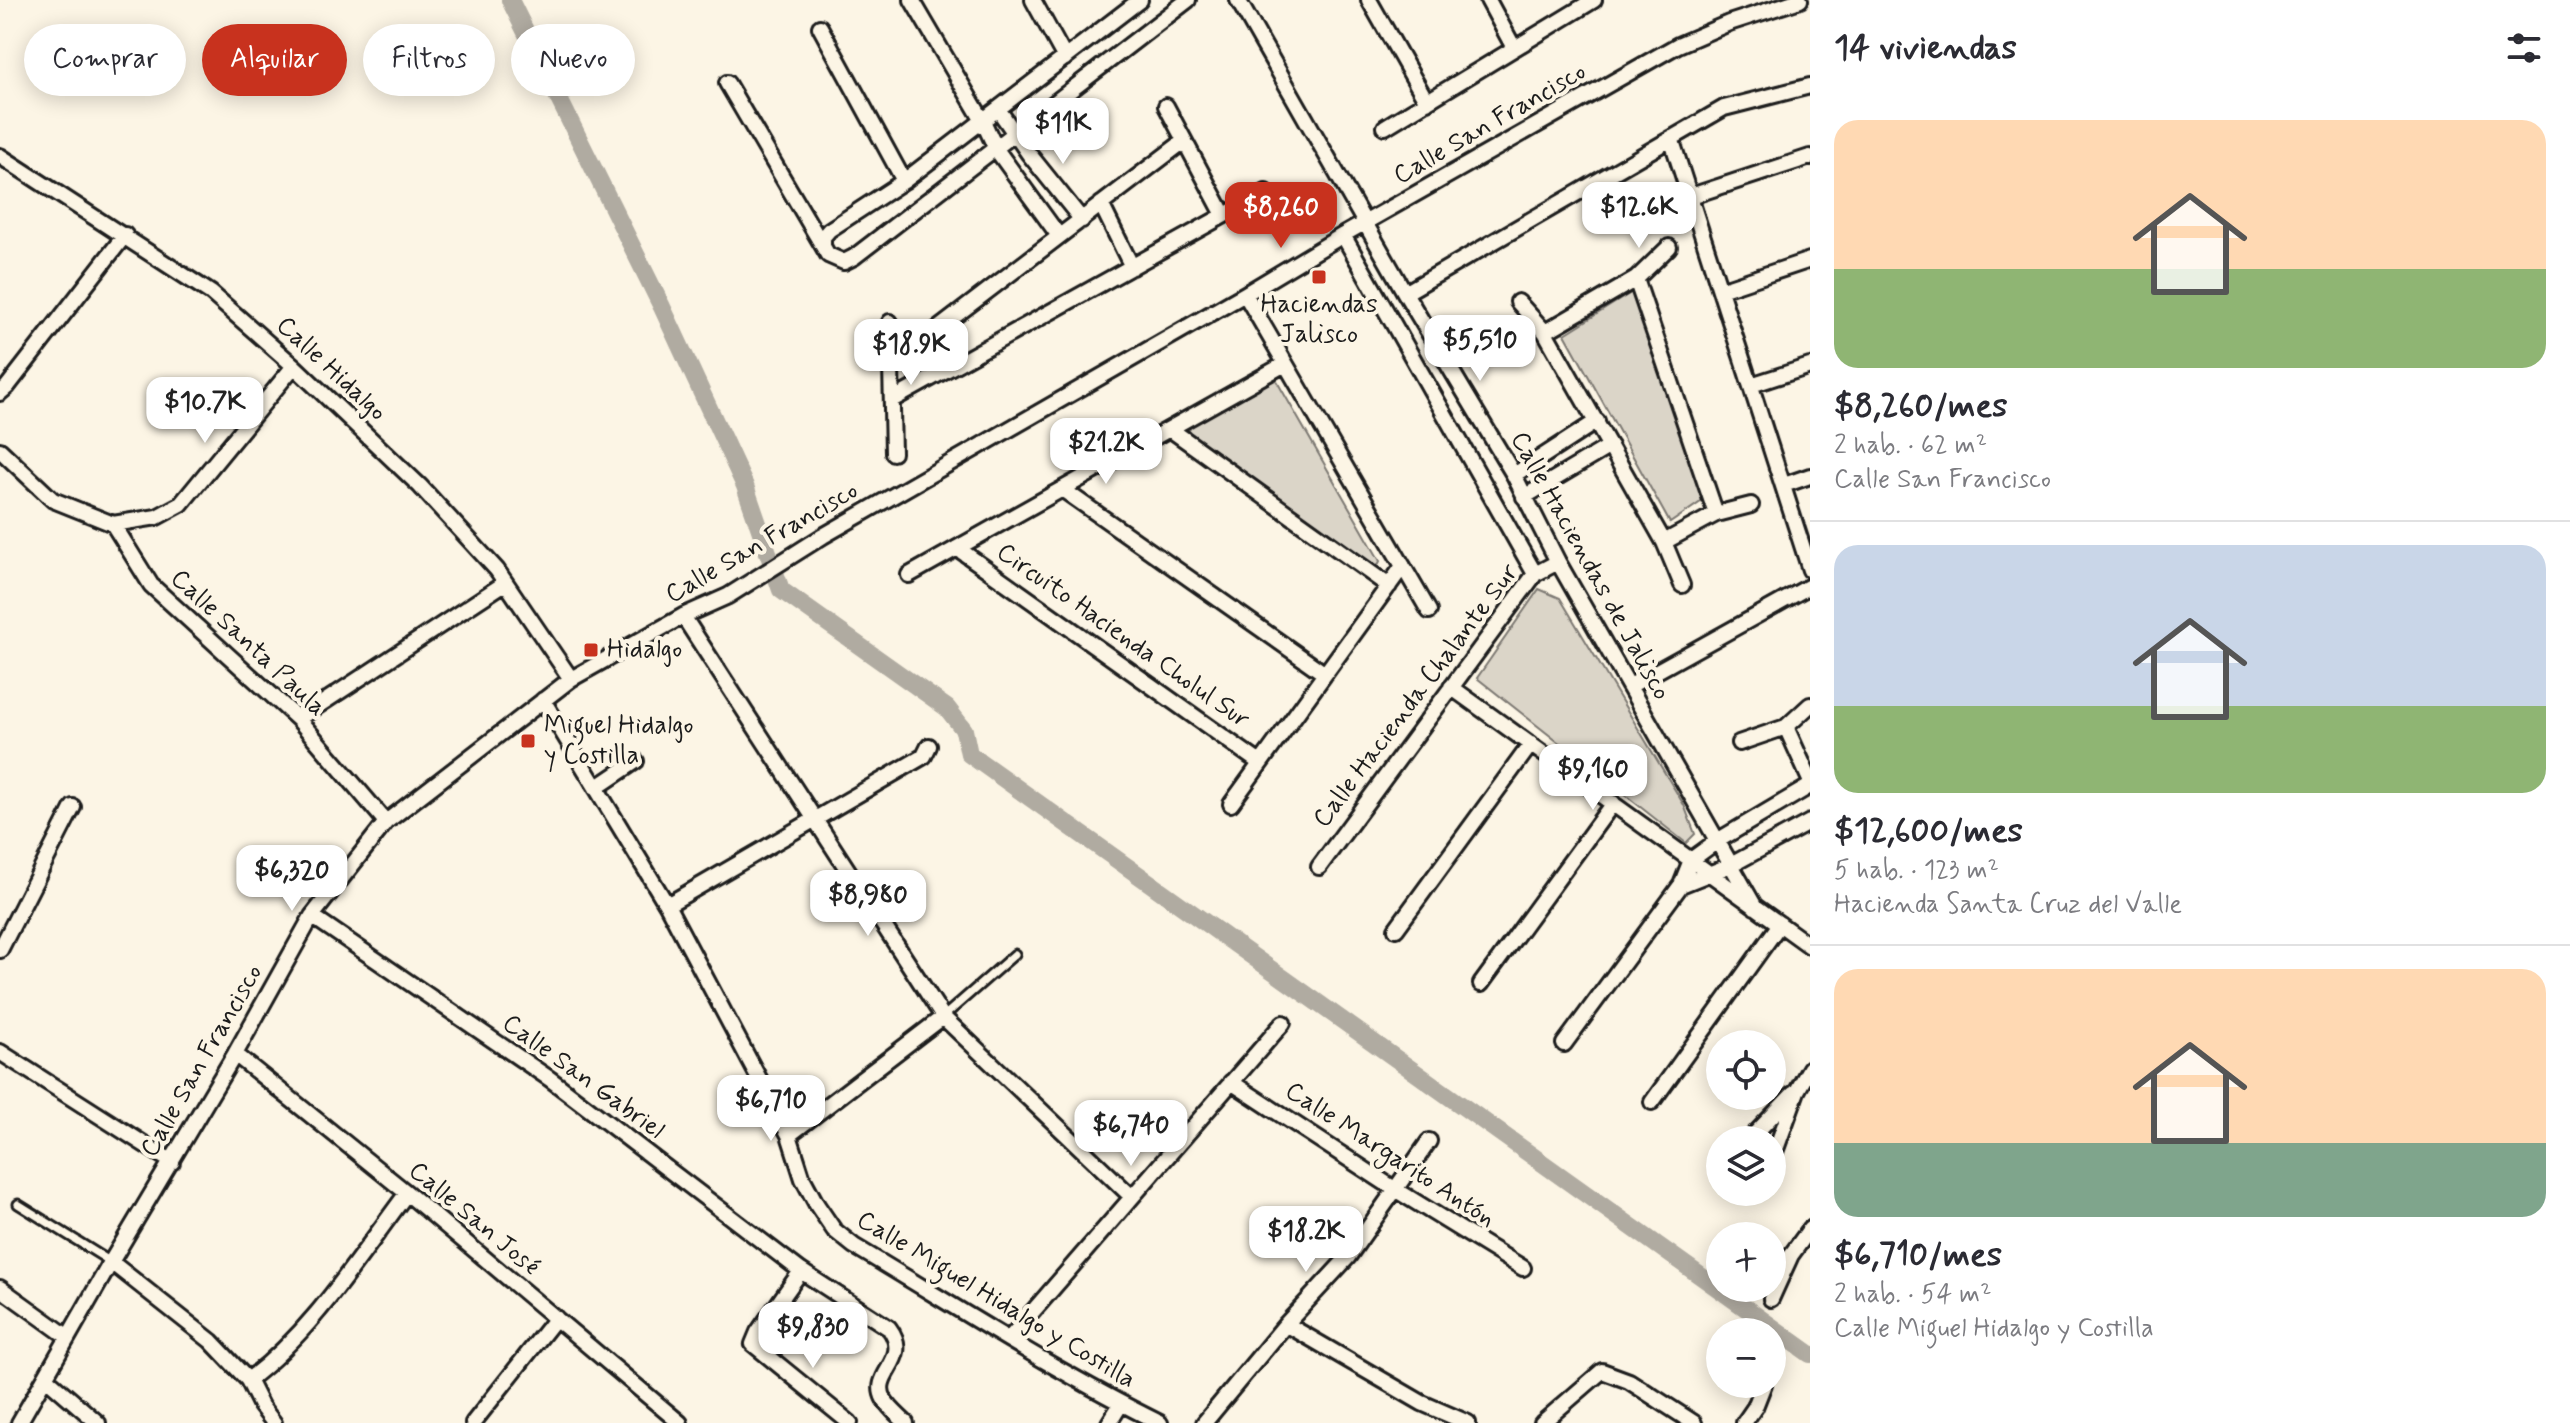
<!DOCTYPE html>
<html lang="es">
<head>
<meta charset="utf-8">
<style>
  :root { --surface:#fff; --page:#f7f7f7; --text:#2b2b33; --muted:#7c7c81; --line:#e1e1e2; --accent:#c8321e }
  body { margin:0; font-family:Mynerve,sans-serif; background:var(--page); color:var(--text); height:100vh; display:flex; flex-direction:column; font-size:30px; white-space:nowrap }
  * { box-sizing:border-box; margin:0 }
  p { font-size:26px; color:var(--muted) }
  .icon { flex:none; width:44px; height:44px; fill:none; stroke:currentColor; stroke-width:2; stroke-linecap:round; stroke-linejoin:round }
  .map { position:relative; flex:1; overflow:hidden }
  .details { display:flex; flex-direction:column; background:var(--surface); width:760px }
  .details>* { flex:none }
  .banner { position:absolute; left:24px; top:24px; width:760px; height:72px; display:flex; gap:16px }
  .tools { position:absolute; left:1706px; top:1030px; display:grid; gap:16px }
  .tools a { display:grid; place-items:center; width:80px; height:80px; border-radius:50%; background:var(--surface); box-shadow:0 4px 20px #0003; font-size:40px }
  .price { position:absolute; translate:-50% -68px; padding:0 18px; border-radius:16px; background:#fff; color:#222; font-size:26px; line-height:52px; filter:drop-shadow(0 2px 4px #0008) }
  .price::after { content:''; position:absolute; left:50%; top:48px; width:24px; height:18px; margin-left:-12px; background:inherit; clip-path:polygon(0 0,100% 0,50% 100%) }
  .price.current { background:var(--accent); color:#fff }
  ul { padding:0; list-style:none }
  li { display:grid; align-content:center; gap:16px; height:424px; padding:0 24px }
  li+li { border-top:2px solid var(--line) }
  li span { display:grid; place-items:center; height:248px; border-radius:24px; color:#555 }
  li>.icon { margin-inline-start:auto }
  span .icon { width:144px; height:144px; fill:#fffc; stroke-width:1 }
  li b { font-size:34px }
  h2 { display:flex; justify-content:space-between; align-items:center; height:96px; padding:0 24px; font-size:34px }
  .pill { padding:0 28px; border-radius:36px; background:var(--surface); box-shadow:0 4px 20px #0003; font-size:28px; line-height:72px }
  .pill.current { background:var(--accent); color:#fff }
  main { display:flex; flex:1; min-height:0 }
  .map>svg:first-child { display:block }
  .green { fill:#dbd5c8; stroke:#7c7872; stroke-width:2 }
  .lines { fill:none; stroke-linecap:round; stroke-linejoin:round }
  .canal { stroke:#b0aba1; stroke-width:18 }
  .lane-casing { stroke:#1c1c1c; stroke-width:13 }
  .street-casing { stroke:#1c1c1c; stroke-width:20 }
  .lane { stroke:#fcf5e5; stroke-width:7 }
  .street { stroke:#fcf5e5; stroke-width:14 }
  .poi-dot { fill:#c8321e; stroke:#fcf5e5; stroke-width:3 }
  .labels { text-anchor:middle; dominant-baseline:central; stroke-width:8; stroke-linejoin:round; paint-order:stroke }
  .street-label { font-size:26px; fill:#1c1c1c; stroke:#fcf5e5 }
  .poi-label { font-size:26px; fill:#1c1c1c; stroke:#fcf5e5; text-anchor:start }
</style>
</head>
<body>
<main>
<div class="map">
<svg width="1810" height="1423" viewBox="0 0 1810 1423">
  <rect width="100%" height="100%" fill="#fcf5e5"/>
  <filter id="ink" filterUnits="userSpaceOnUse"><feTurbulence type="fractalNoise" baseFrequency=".0125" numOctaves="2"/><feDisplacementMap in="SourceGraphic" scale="16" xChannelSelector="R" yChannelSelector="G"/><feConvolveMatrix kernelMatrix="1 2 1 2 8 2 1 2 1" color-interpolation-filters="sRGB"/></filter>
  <g filter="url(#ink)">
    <path class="green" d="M1634,291L1705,499L1670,523L1565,334Z
      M1275,378L1380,561L1376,570L1188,432L1194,422Z
      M1539,589L1560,598L1684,805L1695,834L1686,843L1477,678Z"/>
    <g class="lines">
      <path class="canal" d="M510,0L662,307L745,486L781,590L947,708L964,730L969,754L1810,1354"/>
      <g class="lane-casing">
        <path id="lane" d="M943,1017L1015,954
          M18,1204L111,1262"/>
      </g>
      <g class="street-casing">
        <path id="street" d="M912,0L983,121L996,149L1059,236
          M1033,0L1065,58
          M1238,0L1405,293L1514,475L1558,562L1755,907
          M1369,0L1427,102
          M1488,0L1514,48
          M820,27L904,181
          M727,83L828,255L844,262L854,257L1188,0
          M1166,106L1224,215
          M998,109L1029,154L1082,220
          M1385,127L1594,0
          M1671,138L1810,570
          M0,156L211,293L294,366L420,486L497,570L571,679
          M1691,196L1810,157
          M1101,204L1132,267
          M1343,235L1535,574
          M823,245V237L829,230L904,181L1140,0
          M1636,279L1669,247
          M1720,290L1810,260
          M1405,293L1724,108L1810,86
          M1245,294L1429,611
          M1518,302L1545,332L1664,542L1682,585
          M890,322L893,453
          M1545,332L1636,279L1716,514
          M892,364L1184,141
          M1751,385L1810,366
          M0,393L7,387L125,235
          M892,400L1266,192
          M1170,429L1389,586
          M0,450L53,500L113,524L151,585L298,719L386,822
          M1514,475L1597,421
          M1784,485L1810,476
          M1062,489L1325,674
          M1524,497L1610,446
          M113,524L157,517L181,504L294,366
          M1664,542L1716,514L1751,505
          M957,548L1260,763
          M909,575L1285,364
          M683,616L943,1017L1131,1196
          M1630,686L1810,586
          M1451,687L1810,946
          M543,700L667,905L789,1135L803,1179L817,1205L834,1230L854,1246C955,1306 1054,1371 1160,1423
          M298,719L505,583
          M1786,727L1810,780
          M1739,743L1786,727L1810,705
          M596,788L636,761
          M1231,804L1403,566
          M1319,867L1535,574L1558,562
          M1681,885L1731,865L1810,822
          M667,905L924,756L929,746
          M312,916L550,1079L801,1271L889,1328C913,1360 870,1373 884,1399C889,1408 899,1416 906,1423
          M1396,929L1531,744
          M0,950L73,807
          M1481,984L1613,803
          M1564,1044L1681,885L1691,860L1717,841L1810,786
          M0,1052L172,1162
          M235,1054L407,1193L680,1423
          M1231,1082L1393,1188L1523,1268
          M1652,1102L1780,924
          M789,1135L943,1017
          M1749,1140L1793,1094
          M1772,1160L1797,1091L1810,1068
          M111,1262L211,1341L248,1380L261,1406L274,1423
          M801,1271L758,1332L753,1344L850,1423
          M0,1288L68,1337
          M1771,1299L1791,1255L1810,1229
          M1286,1324L1422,1403L1468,1423
          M1009,1339L1283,1023
          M1772,1364V1363
          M46,1378L98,1423
          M248,1380C313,1331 358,1258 407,1193
          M19,1423L111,1262L235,1054L312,916L386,822L571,679L683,616L728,596L823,536L1245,294L1343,235L1678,45L1729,23L1800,0
          M473,1423L556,1318
          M1109,1423L1121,1404
          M1204,1423L1286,1324L1348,1257L1429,1141
          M1542,1423L1602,1371L1629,1381L1694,1423
          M1744,1423L1755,1407L1764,1384"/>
      </g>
      <use href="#lane" class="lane"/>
      <use href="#street" class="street"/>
    </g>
  </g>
  <g class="poi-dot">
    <rect x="1311" y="269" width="16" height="16" rx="4"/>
    <rect x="583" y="642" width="16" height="16" rx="4"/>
    <rect x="520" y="733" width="16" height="16" rx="4"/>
  </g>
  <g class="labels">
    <g class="street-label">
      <text transform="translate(1490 124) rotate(-30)">Calle San Francisco</text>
      <text transform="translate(331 369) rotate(43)">Calle Hidalgo</text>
      <text transform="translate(762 543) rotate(-30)">Calle San Francisco</text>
      <text transform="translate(1590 566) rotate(61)">Calle Haciendas de Jalisco</text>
      <text transform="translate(1123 636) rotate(35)">Circuito Hacienda Cholul Sur</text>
      <text transform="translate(248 643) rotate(43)">Calle Santa Paula</text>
      <text transform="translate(1416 696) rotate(-53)">Calle Hacienda Chalante Sur</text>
      <text transform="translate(202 1061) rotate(-60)">Calle San Francisco</text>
      <text transform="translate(583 1077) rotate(36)">Calle San Gabriel</text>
      <text transform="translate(1390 1155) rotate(33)">Calle Margarito Antón</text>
      <text transform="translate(474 1219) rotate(40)">Calle San José</text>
      <text transform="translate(996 1300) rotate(31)">Calle Miguel Hidalgo y Costilla</text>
    </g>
    <g class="poi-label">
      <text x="1319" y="305" text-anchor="middle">Haciendas<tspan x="1319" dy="30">Jalisco</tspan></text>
      <text x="607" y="650">Hidalgo</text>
      <text x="544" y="726">Miguel Hidalgo<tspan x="544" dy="30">y Costilla</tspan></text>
    </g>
  </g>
</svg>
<div class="tools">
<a><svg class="icon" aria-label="locate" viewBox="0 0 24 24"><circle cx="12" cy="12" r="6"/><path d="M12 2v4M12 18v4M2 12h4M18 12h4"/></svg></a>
<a><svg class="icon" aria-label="layers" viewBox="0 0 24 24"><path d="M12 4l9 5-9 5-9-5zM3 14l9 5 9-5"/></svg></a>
<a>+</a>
<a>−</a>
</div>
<b class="price" style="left:1063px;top:166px">$11K</b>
<b class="price current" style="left:1281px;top:250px">$8,260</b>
<b class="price" style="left:1639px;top:250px">$12.6K</b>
<b class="price" style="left:1480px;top:383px">$5,510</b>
<b class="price" style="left:911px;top:387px">$18.9K</b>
<b class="price" style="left:205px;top:445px">$10.7K</b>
<b class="price" style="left:1106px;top:486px">$21.2K</b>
<b class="price" style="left:1593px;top:812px">$9,160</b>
<b class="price" style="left:292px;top:913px">$6,320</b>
<b class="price" style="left:868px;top:938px">$8,980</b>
<b class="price" style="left:771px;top:1143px">$6,710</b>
<b class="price" style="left:1131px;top:1168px">$6,740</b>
<b class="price" style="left:1306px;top:1274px">$18.2K</b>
<b class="price" style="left:813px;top:1370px">$9,830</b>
<div class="banner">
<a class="pill">Comprar</a>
<a class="pill current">Alquilar</a>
<a class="pill">Filtros</a>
<a class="pill">Nuevo</a>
</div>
</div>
<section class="details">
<h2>14 viviendas<svg class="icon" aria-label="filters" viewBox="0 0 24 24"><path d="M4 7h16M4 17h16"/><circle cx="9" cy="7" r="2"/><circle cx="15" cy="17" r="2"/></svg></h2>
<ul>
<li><span style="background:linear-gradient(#ffd9b3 60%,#8fb573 0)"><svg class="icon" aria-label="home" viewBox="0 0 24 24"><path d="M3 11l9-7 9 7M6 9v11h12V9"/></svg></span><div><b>$8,260/mes</b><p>2 hab. · 62 m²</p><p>Calle San Francisco</p></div></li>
<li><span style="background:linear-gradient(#c9d6e8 65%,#8fb573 0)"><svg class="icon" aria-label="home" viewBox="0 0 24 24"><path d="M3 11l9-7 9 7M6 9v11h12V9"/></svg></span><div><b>$12,600/mes</b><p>5 hab. · 123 m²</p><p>Hacienda Santa Cruz del Valle</p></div></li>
<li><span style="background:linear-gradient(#ffd9b3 70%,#7fa58c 0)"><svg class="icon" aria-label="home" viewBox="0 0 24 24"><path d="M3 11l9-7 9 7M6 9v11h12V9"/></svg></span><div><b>$6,710/mes</b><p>2 hab. · 54 m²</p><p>Calle Miguel Hidalgo y Costilla</p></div></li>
</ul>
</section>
</main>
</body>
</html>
